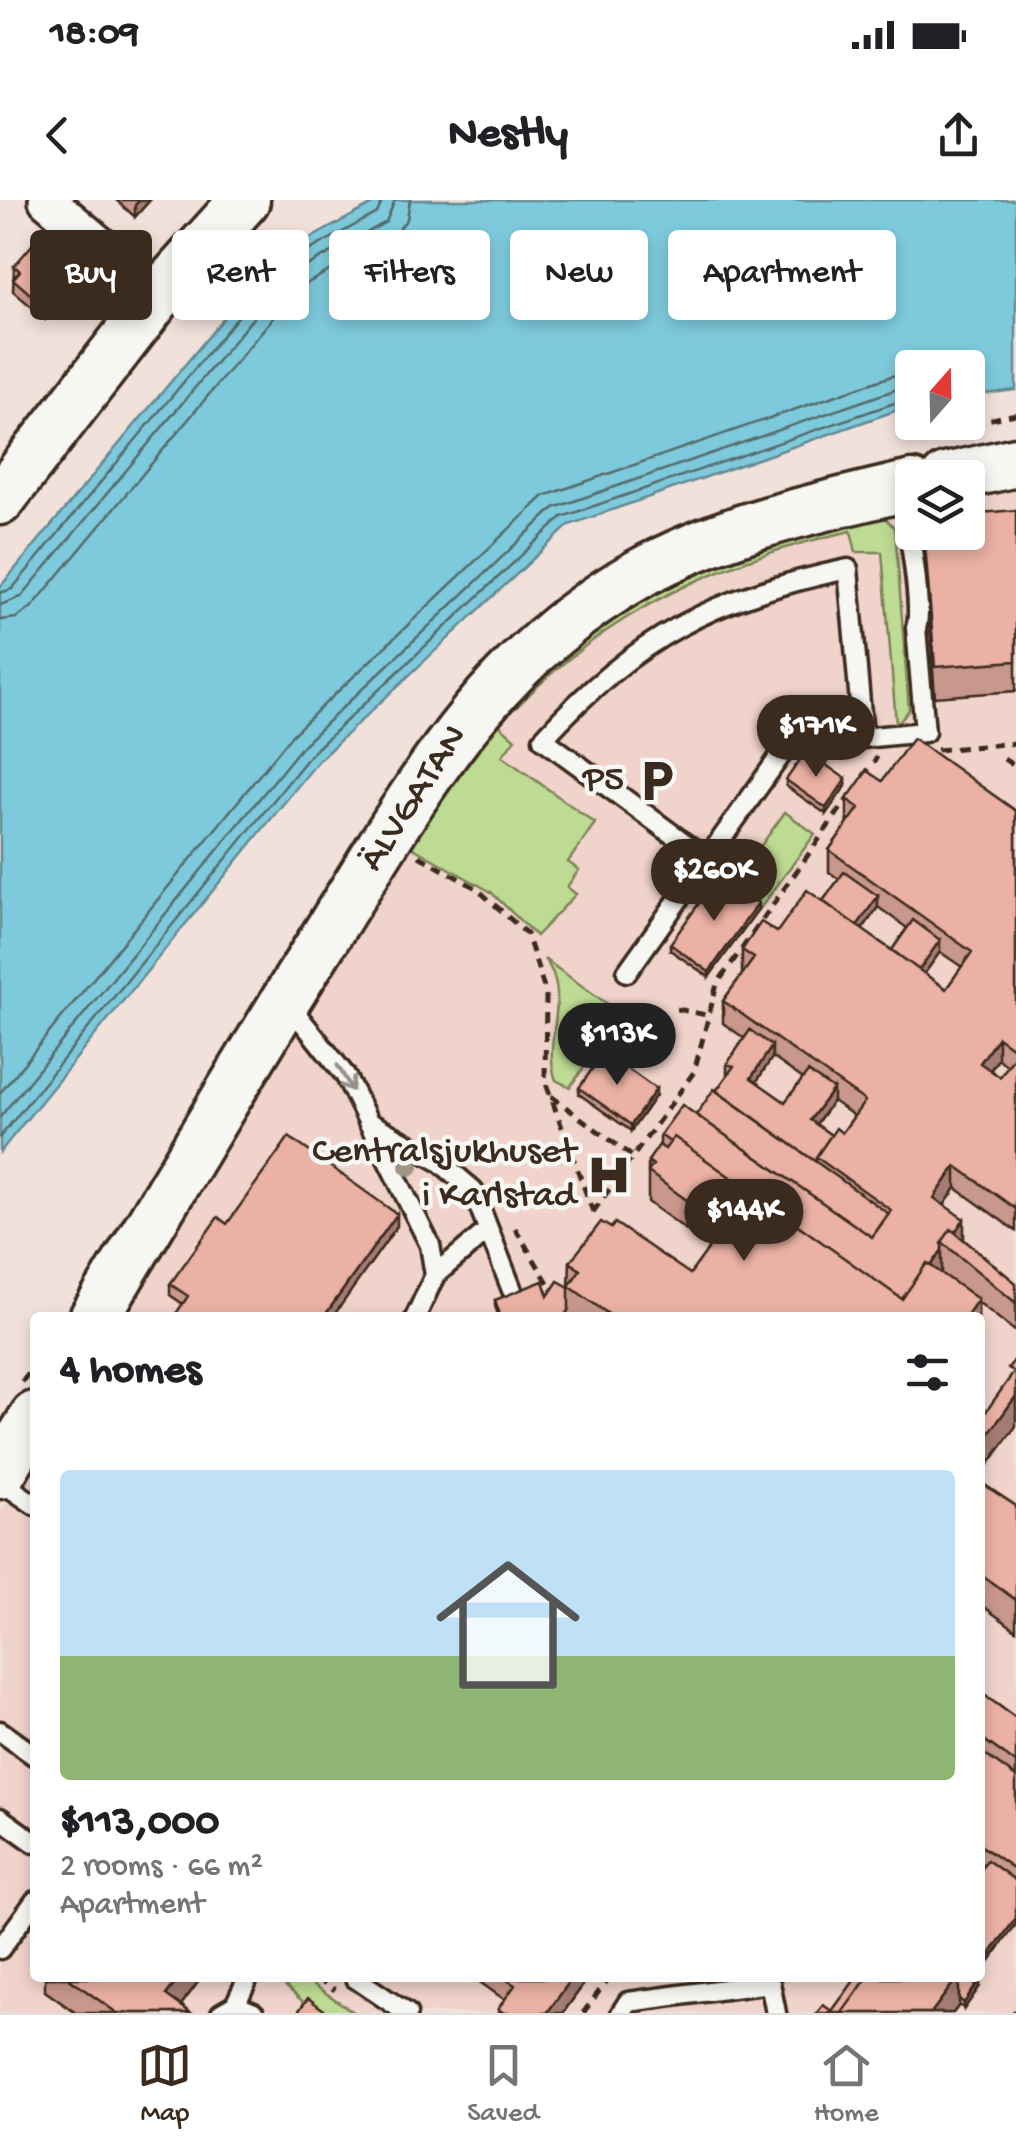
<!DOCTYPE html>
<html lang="en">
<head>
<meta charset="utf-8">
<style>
  :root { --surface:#fff; --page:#f2f2f2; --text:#202124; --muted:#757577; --line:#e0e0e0; --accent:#3b2a1e }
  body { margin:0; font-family:"Gochi Hand",sans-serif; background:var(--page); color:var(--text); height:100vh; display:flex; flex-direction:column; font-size:38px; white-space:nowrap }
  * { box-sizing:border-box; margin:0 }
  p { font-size:32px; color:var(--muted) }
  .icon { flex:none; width:55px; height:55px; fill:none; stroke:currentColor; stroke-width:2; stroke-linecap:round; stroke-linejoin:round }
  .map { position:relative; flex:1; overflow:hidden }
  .panel { position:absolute; left:30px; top:1112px; width:955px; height:670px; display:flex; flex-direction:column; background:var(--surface); border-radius:10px; box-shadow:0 5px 15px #0003 }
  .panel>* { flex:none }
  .banner { position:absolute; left:30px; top:30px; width:958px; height:90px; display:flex; gap:20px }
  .needle { width:65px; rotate:20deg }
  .buttons { position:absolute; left:895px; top:150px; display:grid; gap:20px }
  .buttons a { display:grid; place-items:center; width:90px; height:90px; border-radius:10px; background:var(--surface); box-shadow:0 5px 15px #0003; font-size:50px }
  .price { position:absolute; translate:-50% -85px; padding:0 22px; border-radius:35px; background:var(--accent); color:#fff; font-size:32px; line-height:65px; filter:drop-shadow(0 2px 5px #0008) }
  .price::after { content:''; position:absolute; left:50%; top:60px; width:30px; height:22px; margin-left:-15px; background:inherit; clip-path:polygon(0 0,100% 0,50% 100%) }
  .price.selected { background:#222; color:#fff }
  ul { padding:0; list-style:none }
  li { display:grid; align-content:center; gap:20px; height:530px; padding:0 30px }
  li span { display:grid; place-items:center; height:310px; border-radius:10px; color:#555 }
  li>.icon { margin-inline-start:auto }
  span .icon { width:180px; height:180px; fill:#fffc; stroke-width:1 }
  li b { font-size:42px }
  h2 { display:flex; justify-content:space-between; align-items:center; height:120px; padding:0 30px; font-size:42px }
  .tag { padding:0 35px; border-radius:10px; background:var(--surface); box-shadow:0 5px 15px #0003; font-size:35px; line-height:90px }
  .tag.selected { background:var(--accent); color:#fff }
  .status { display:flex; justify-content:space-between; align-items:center; height:70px; padding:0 50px; background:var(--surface); direction:ltr }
  .status svg { height:28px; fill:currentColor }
  header { display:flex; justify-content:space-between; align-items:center; height:130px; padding:0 30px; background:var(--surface); font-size:45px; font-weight:700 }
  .dock { display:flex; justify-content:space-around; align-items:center; height:140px; border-top:2px solid var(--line); background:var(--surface); font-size:28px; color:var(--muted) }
  .dock a { display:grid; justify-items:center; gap:5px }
  .dock .selected { color:var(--accent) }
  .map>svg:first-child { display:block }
  .built { fill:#f0d3ca }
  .green { fill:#bedb93; stroke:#7c8258; stroke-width:2.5 }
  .water { fill:#7ecadd; stroke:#638a91; stroke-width:2.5 }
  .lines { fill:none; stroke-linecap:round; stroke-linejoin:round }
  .shore { stroke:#566a6a; stroke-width:2.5 }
  .lane-casing { stroke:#3b2a1e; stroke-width:25 }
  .street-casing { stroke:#3b2a1e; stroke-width:42 }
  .secondary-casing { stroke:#3b2a1e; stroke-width:55 }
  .path { stroke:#3b2a1e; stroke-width:5; stroke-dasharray:10 8; stroke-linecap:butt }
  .lane { stroke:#f6f6f2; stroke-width:18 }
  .street { stroke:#f6f6f2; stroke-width:35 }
  .secondary { stroke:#f6f6f2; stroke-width:48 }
  .tree { fill:#a09583 }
  .wall { fill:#c9988d; stroke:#3b2a1e; stroke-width:2.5; fill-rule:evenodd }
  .shaded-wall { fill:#a47c73; stroke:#3b2a1e; stroke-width:2.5 }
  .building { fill:#eab1a4; stroke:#3b2a1e; stroke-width:2.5 }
  .oneway { stroke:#989088 }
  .labels { text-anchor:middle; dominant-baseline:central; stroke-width:9; stroke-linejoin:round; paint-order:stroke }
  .poi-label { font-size:38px; fill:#3b2a1e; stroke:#f6f6f2; text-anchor:end }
  .street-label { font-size:38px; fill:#3b2a1e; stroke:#f6f6f2 }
</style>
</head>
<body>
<div class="status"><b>18:09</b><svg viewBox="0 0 49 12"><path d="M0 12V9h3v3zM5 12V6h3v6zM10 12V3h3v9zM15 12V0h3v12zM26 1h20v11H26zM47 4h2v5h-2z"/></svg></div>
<header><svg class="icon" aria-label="back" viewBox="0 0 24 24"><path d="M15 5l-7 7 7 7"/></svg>Nestly<svg class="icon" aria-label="share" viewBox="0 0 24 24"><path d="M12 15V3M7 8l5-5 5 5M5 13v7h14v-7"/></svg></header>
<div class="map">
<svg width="1016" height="1813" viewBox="0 0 1016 1813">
  <rect width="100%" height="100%" fill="#f2e1db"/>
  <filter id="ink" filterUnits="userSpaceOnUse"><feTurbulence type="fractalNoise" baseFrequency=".01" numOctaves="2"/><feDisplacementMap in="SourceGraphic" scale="20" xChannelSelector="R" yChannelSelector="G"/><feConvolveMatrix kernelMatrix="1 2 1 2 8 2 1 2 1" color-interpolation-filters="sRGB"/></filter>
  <g filter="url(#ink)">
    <path class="built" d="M1016,284V1813H0V1313L35,1259V1778H980V1118L118,1117L287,832L492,521L545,465L725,356L912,304V332H968V292Z"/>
    <path class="green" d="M881,314L895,328L909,510L899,522L896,523L882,352H856L851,331C723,359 607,411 516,508L512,500L573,439L703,362Z
      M497,523L515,539L502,556L595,623L568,662L579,670L567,687L576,694L536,736L491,692L408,645L406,636Z
      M785,612L815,634L759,710L730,689Z
      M544,759L660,841L646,861L624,846L610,844L594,853L570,887L556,880C541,842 574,793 544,759Z
      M276,1778H304L355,1813H316Z"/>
    <path class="water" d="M380,0H1016V190L968,196V168H912V205L569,325L319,560L0,952V387L273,59Z"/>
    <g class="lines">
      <path class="shore" d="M0,393L12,389L279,67L377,13L383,0
        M0,405L21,397L287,77L386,22L395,0
        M0,420L16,418L32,407L297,89L395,34L407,19L410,0
        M0,893L292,535L544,296L912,169
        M0,917L303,545L554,308L912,184
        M0,937L312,553L562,317L912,197"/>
      <g class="lane-casing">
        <path id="lane" d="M706,659L543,539C635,437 714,397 848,369L863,536
          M627,772L788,545L925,532L916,428C924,407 906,318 903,288
          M286,801L345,875L430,1045L435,1075
          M368,922L439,961L473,990L512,1090
          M415,1118L435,1075L487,1031
          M0,1281L35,1305
          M0,1531L35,1556
          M0,1618L35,1643
          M0,1749L35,1701
          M355,1778L407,1813
          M235,1805L254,1813
          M221,1813L235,1805L248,1778
          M621,1813L628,1802L770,1783L776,1813"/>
      </g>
      <g class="street-casing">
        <path id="street" d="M47,0L159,95"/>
      </g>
      <g class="secondary-casing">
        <path id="secondary" d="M946,278L1016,262
          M0,300L159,95L245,0
          M94,1118C170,992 244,866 322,742C413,597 484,461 639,374C723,327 820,307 912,285
          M0,1274L35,1216"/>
      </g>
      <path class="path" d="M970,237L968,224L1016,214
        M937,550L1016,543
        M1004,559L1016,567
        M863,577L877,557
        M419,656L476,688L527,734L546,794L545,881L593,1012
        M677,809L706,815
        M551,896L633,957
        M593,1012L694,872L717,784L851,594
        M515,1028L553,1091
        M22,1182L35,1165
        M317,1778L335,1790
        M583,1813L609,1778
        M1013,1813L1016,1811"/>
      <use href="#lane" class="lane"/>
      <use href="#street" class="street"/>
      <use href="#secondary" class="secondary"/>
    </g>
    <circle class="tree" cx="409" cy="966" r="10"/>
    <path class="wall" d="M116,0H150L135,17Z
      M14,66L78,82L46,119L13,91Z
      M1016,310V491L935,497L923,332H968Z
      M786,580L846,585L826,614L786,586Z
      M882,581L1016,611V1031L956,988L944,1005L964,1040L1016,1083V1132L978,1102V1118H571L569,1115L567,1118H499L495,1106V1100L548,1096L569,1087L570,1062L690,1074L710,1047L648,1002V961L660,946V935L696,915L716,891L727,876V864L744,838L723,823V801L743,773L742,772V750L777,732L823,701L839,679L829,672V650L849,622L847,621V599ZM878,707L907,728L892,750L862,730ZM940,752L962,767L946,789L924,774ZM772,857L803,879L785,902L756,882ZM998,859L1008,866L1000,877L990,871ZM833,901L854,916L842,933L831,935L816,924Z
      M758,709L709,777L670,750V744Z
      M579,888L656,895L631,931L579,894Z
      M227,1024L397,1026L183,1104L170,1095V1084Z
      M980,1282L1016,1306V1430L980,1404Z
      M980,1492L1016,1518V1724L980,1774V1670L984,1665L980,1662Z
      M45,1778H201L181,1805L191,1813H76L45,1791Z
      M474,1778H588L563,1813H498V1809L505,1800Z
      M848,1778H978L980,1786L964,1809L959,1805L953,1813H817L832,1811L854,1782Z"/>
    <path class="shaded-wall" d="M140,0H150L135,17V5Z
      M78,71V82L46,119V108Z
      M846,579V585L826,614V608Z
      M878,696V707L852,744V732Z
      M758,703V709L709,777V772Z
      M940,740V752L914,788V776Z
      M998,837V859L980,885V863Z
      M772,846V858L751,890V878Z
      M656,889V895L631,931V925Z
      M833,889V901L810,932V920Z
      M956,966V988L934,1020V998Z
      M397,1014V1026L332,1118H323Z
      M964,1019V1041L946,1045Z
      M942,1050V1072L902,1107Z
      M978,1099V1118H965Z
      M1016,1196V1226L980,1276V1246Z
      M1016,1718V1724L980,1774V1768Z
      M179,1778H201L175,1813L166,1795Z
      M572,1778H588L563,1813H547Z
      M957,1778H959V1805L953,1813H931Z
      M980,1780V1786L964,1809V1803Z"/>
    <path class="building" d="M45,42L78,71L46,108L13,79L20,71L14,66L32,45L38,51Z
      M1016,310V461L935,467L924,332H968V314Z
      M913,538L1016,611V850L998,837L980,863L1000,877L1016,854V1009L956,966L934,998L964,1019L955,1032L951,1029L942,1042V1050L931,1066L927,1063L902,1099L674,937L670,942L660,935L682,905L872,1037L891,1010L816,957L836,928L842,933L865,901L723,801L754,758L742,750L761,722L777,732L807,690L946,789L972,752L829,650L859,608L847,599L867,571L882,581Z
      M806,551L846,579L826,608L786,580Z
      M844,672L878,696L857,726L823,701Z
      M719,675L758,703L709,772L670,744Z
      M913,720L940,740L919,770L892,750Z
      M750,830L772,846L751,878L785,902L808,872L833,889L810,920L831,935L816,957V962L716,891L734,866L727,864Z
      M604,852L656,889L631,925L579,888Z
      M714,889L889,1014L872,1037L696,915Z
      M289,937L397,1014L323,1118H173L188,1096L170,1084L218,1017L227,1024Z
      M674,937L902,1099L927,1063L978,1099L965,1118H614L569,1086L580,1070L570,1062L601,1022L611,1028L615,1023L690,1074L724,1027L648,972L653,965L648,961L659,945L665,949Z
      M951,1029L1016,1083V1103L942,1042Z
      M543,1081L548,1096L558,1081L569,1087V1109L563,1118H501L495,1100Z
      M1016,1158V1196L980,1246V1220L1014,1172L1008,1168Z
      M980,1282L1016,1306V1400L980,1374Z
      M980,1492L1016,1518V1563L980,1537Z
      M980,1551L1016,1577V1670L980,1645Z
      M987,1660L1016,1681V1718L980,1768V1670Z
      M68,1778H179L166,1795L191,1813H117Z
      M504,1778H572L547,1813H504L498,1809L515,1785Z
      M856,1778H867L842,1813H817L823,1805L832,1811Z
      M867,1778H957L931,1813H842Z
      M959,1778H977L980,1780L964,1803L959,1799Z
      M308,1798L328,1813H297Z"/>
    <defs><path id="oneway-shaft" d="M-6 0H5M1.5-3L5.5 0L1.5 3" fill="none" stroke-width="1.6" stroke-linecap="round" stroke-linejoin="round" transform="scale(2.5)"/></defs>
    <use class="oneway" href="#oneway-shaft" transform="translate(345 878) rotate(59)"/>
  </g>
  <defs>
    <g id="parking-bare" transform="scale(3.45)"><path d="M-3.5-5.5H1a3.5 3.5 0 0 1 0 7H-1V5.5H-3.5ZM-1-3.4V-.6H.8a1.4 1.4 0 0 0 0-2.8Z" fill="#3b2a1e" stroke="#f6f6f2" stroke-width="2.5" paint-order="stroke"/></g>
    <g id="hospital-bare" transform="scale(3.45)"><path d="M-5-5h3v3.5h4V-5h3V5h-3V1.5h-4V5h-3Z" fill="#3b2a1e" stroke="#f6f6f2" stroke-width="2.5" paint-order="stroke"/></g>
  </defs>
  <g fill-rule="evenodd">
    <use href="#parking-bare" x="657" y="581"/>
    <use href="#hospital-bare" x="609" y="975"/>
  </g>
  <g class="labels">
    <g class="poi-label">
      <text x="624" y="581">P5</text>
      <text x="576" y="953">Centralsjukhuset<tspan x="576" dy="44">i Karlstad</tspan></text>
    </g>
    <g class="street-label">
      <text transform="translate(415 599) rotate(-57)">ÄLVGATAN</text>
    </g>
  </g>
</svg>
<div class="buttons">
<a><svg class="needle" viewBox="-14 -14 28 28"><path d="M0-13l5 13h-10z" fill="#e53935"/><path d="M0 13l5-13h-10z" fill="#757577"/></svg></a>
<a><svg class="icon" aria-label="layers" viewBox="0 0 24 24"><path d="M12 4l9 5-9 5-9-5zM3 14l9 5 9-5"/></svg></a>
</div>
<b class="price" style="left:816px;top:580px">$171K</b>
<b class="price" style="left:714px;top:724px">$260K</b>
<b class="price selected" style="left:617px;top:888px">$113K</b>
<b class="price" style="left:744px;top:1064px">$144K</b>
<div class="banner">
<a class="tag selected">Buy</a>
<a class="tag">Rent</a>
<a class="tag">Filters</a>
<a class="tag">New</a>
<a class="tag">Apartment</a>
</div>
<section class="panel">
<h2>4 homes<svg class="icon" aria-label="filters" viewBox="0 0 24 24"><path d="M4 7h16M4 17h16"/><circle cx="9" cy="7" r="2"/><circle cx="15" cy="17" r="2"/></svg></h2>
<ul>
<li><span style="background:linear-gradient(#bfe0f5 60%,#8fb573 0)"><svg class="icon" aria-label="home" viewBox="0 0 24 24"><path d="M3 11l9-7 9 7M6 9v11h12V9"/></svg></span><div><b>$113,000</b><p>2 rooms · 66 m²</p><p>Apartment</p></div></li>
</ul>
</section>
</div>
<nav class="dock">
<a class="selected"><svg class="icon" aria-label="map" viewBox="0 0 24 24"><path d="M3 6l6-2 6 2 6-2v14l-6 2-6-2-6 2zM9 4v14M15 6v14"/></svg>Map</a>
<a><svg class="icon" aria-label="saved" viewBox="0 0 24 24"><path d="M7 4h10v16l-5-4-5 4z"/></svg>Saved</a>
<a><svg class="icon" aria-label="home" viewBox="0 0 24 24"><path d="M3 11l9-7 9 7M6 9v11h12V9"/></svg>Home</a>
</nav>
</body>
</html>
